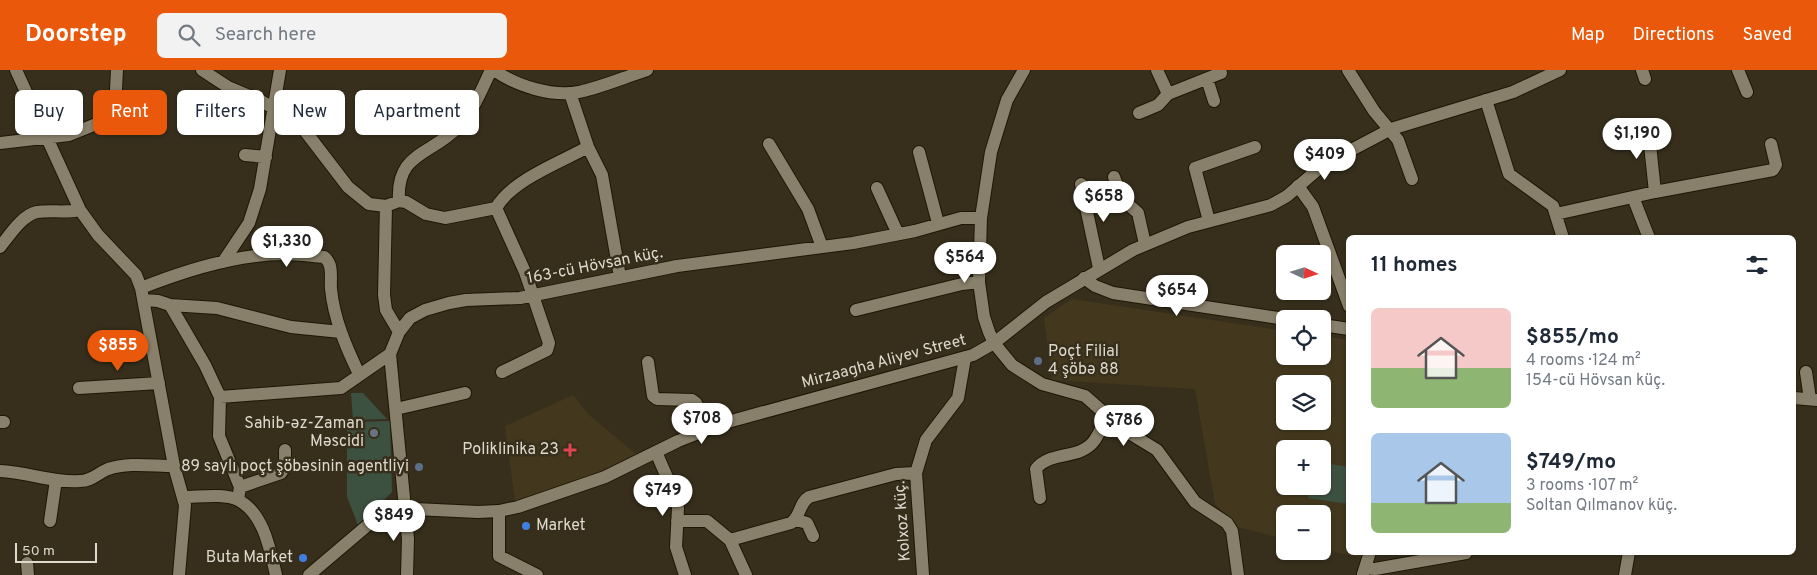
<!DOCTYPE html>
<html lang="en">
<head>
<meta charset="utf-8">
<style>
  :root { --surface:#fff; --page:#f2f2f3; --text:#1f2937; --muted:#747a83; --accent:#ea580c }
  body { margin:0; font-family:Overpass,sans-serif; background:var(--page); color:var(--text); height:100vh; display:flex; flex-direction:column; font-size:19px; white-space:nowrap }
  * { box-sizing:border-box; margin:0 }
  p { font-size:16px; color:var(--muted) }
  .icon { flex:none; width:28px; height:28px; fill:none; stroke:currentColor; stroke-width:2; stroke-linecap:round; stroke-linejoin:round }
  .map { position:relative; flex:1; overflow:hidden }
  .panel { position:absolute; left:1346px; top:165px; width:450px; height:320px; display:flex; flex-direction:column; background:var(--surface); border-radius:8px; box-shadow:0 1px 4px #0004 }
  .panel>* { flex:none }
  .guide { position:absolute; left:15px; top:20px; width:475px; height:45px; display:flex; gap:10px }
  .needle { width:32px; rotate:94deg }
  .buttons { position:absolute; left:1276px; top:175px; display:grid; gap:10px }
  .buttons a { display:grid; place-items:center; width:55px; height:55px; border-radius:8px; background:var(--surface); box-shadow:0 1px 4px #0004; font-size:25px }
  .scale { position:absolute; left:15px; bottom:12px; width:82px; box-sizing:border-box; padding-left:5px; border:2px solid #ded9ce; border-top:0; font-size:14px; line-height:18px; white-space:nowrap; color:#ded9ce; -webkit-text-stroke:4px #372f1c; paint-order:stroke }
  .price { position:absolute; translate:-50% -42px; padding:0 11px; border-radius:18px; background:#fff; color:#222; font-size:16px; line-height:32px; filter:drop-shadow(0 1px 2px #0008) }
  .price::after { content:''; position:absolute; left:50%; top:30px; width:15px; height:11px; margin-left:-8px; background:inherit; clip-path:polygon(0 0,100% 0,50% 100%) }
  .price.active { background:var(--accent); color:#fff }
  ul { padding:0; list-style:none }
  li { display:flex; align-items:center; gap:15px; height:125px; padding:0 25px }
  li span { display:grid; place-items:center; flex:none; width:140px; height:100px; border-radius:8px; color:#555 }
  li>.icon { margin-inline-start:auto }
  span .icon { width:60px; height:60px; fill:#fffc; stroke-width:1 }
  li b { font-size:21px }
  h2 { display:flex; justify-content:space-between; align-items:center; height:60px; padding:0 25px; font-size:21px }
  .pill { padding:0 18px; border-radius:8px; background:var(--surface); box-shadow:0 1px 4px #0004; font-size:18px; line-height:45px }
  .pill.active { background:var(--accent); color:#fff }
  header { display:flex; align-items:center; gap:30px; box-sizing:border-box; height:70px; padding:0 25px; background:var(--accent); color:#fff }
  header strong { font-size:24px }
  nav { display:flex; gap:28px; margin-inline-start:auto; font-size:18px }
  .search { width:350px; height:45px; background:var(--page); display:flex; align-items:center; gap:12px; box-sizing:border-box; padding:0 18px; border-radius:8px; color:var(--muted); font-size:19px }
  .map>svg:first-child { display:block }
  .built { fill:#43381e; fill-rule:evenodd }
  .green { fill:#3d5140 }
  .lines { fill:none; stroke-linecap:round; stroke-linejoin:round }
  .minor-casing { stroke:#1e1705; stroke-width:14 }
  .tertiary-casing { stroke:#1e1705; stroke-width:14 }
  .minor { stroke:#89806b; stroke-width:12 }
  .tertiary { stroke:#89806b; stroke-width:12 }
  .service-dot { fill:#5c6f8a; stroke:#372f1c; stroke-width:2 }
  .worship-dot { fill:#6b7280; stroke:#372f1c; stroke-width:2 }
  .health-dot { fill:#e0444e; stroke:#372f1c; stroke-width:2 }
  .shop-dot { fill:#3f7fe0; stroke:#372f1c; stroke-width:2 }
  .labels { text-anchor:middle; dominant-baseline:central; stroke-width:5; stroke-linejoin:round; paint-order:stroke }
  .street-label { font-size:16px; fill:#ded9ce; stroke:#372f1c }
  .poi-label { font-size:16px; fill:#ded9ce; stroke:#372f1c; text-anchor:end }
</style>
</head>
<body>
<header>
<strong>Doorstep</strong>
<div class="search"><svg class="icon" aria-label="search" viewBox="0 0 24 24"><circle cx="10" cy="10" r="6"/><path d="M15 15l6 6"/></svg>Search here</div>
<nav><a>Map</a><a>Directions</a><a>Saved</a></nav>
</header>
<div class="map">
<svg width="1817" height="505" viewBox="0 0 1817 505">
  <rect width="100%" height="100%" fill="#372f1c"/>
  <path class="built" d="M1072,229L1285,261V286H1322L1323,266L1349,270V482L1363,483L1361,488L1323,479L1322,444H1285V469L1238,457L1215,434L1195,319L1052,310L1044,248ZM1285,314H1322V351H1285ZM1285,379H1322V416H1285Z
    M573,325L588,344L636,384L600,402L515,431L505,356Z"/>
  <path class="green" d="M351,323H363L387,349L353,350Z
    M390,351L392,422L358,455L347,427V359L354,358L353,352Z
    M1323,393L1349,397V434L1308,428L1310,416H1322Z"/>
  <g class="lines">
    <g class="minor-casing">
      <path id="minor" d="M16,0L80,140L98,165L136,205L141,218L174,396L185,435L179,505
        M202,0L228,17L261,31L299,53L348,117L369,134L386,136L399,131L406,132L426,144L445,148L496,138C512,110 559,93 588,77
        M494,0C516,16 552,27 579,22C602,17 625,7 647,0
        M1024,0L1007,30L991,82L981,148L979,212L984,247L989,262L994,273L1012,295L1042,314L1085,326L1121,358L1157,380L1195,432L1227,453L1232,461L1238,505
        M1157,0L1168,24L1221,3
        M1348,0L1374,41L1398,70L1412,109
        M1642,0L1645,9
        M1738,0L1747,22
        M1207,9L1214,31
        M570,23L588,77L602,105L620,207
        M1486,30L1509,104L1553,136L1563,168
        M1139,43L1158,35L1168,24
        M1648,56L1655,122
        M0,73L69,65L111,48L115,39L117,0
        M769,74L808,139L822,177
        M919,82L938,153
        M245,85L266,87
        M1114,107L1122,129L1138,143L1145,174
        M1081,114L1099,198
        M1298,116L1313,137L1349,236
        M877,118L898,164
        M1633,127L1649,168
        M399,131C396,82 430,86 458,57C473,42 482,19 491,0
        M386,136L384,225L386,240L399,262
        M496,138L525,202L549,273L547,280L502,302
        M1556,144L1655,122L1773,100L1776,95L1771,74
        M1209,151L1195,98L1255,77
        M0,177C9,166 22,145 37,142C51,140 65,143 80,140
        M223,192L249,153L260,119L280,0
        M1084,208L1095,216L1113,223L1285,249
        M141,218C186,200 237,184 285,184C298,184 311,186 324,187C334,194 330,209 331,219C334,249 346,277 359,304
        M144,230L158,231L170,235L217,238L291,257L341,262
        M170,235L205,295L220,327L219,366L240,417L238,430
        M856,240L962,214L979,212
        M1322,255L1349,259
        M648,292L653,326L657,329L692,330L696,333L708,358
        M1806,302L1810,329
        M79,318L159,313
        M220,327L341,318L390,284
        M1794,328L1817,330
        M396,339L465,323
        M0,352H4
        M656,382L676,428L678,438L676,477L685,505
        M0,401C27,402 53,413 80,411C92,411 98,403 108,399C128,392 153,396 174,396
        M240,417L281,403L285,397V380
        M183,427C199,427 224,423 238,430C264,443 270,480 276,505
        M1040,428L1036,399C1049,381 1080,390 1094,371C1099,364 1103,354 1107,347
        M499,441V486L537,505
        M796,450L807,453L813,466
        M50,451L56,410
        M677,451H707L730,470L791,453C801,446 799,433 809,427L896,404L916,403
        M730,470L746,505
        M27,493L28,505
        M1365,498L1375,499L1466,483
        M1363,504L1370,482
        M407,505L408,469L390,284L399,262L410,248L425,240L449,233L466,230L520,228L677,196L853,173L915,161L961,148H981
        M923,505L916,403L926,370L958,328L965,288
        M1625,505L1629,482"/>
    </g>
    <g class="tertiary-casing">
      <path id="tertiary" d="M309,505L382,443L394,438L478,442L499,441L518,437L605,407L678,371L724,353L973,285L994,273L1046,232L1133,180L1188,157L1271,135L1287,126L1323,95L1391,59L1513,22L1560,0"/>
    </g>
    <use href="#minor" class="minor"/>
    <use href="#tertiary" class="tertiary"/>
  </g>
  <g class="service-dot">
    <circle cx="1038" cy="291" r="5"/>
    <circle cx="419" cy="397" r="5"/>
  </g>
  <circle class="worship-dot" cx="374" cy="363" r="5"/>
  <path class="health-dot" d="M567.5 372.5h5v5h5v5h-5v5h-5v-5h-5v-5h5z"/>
  <g class="shop-dot">
    <circle cx="526" cy="456" r="5"/>
    <circle cx="303" cy="488" r="5"/>
  </g>
  <g class="labels">
    <g class="street-label">
      <text transform="translate(595 196) rotate(-11)">163-cü Hövsan küç.</text>
      <text transform="translate(884 292) rotate(-15)">Mirzaagha Aliyev Street</text>
      <text transform="translate(903 451) rotate(-94)">Kolxoz küç.</text>
    </g>
    <g class="poi-label">
      <text x="1048" y="282" text-anchor="start">Poçt Filial<tspan x="1048" dy="18">4 şöbə 88</tspan></text>
      <text x="364" y="354">Sahib-əz-Zaman<tspan x="364" dy="18">Məscidi</tspan></text>
      <text x="559" y="380">Poliklinika 23</text>
      <text x="409" y="397">89 saylı poçt şöbəsinin agentliyi</text>
      <text x="536" y="456" text-anchor="start">Market</text>
      <text x="293" y="488">Buta Market</text>
    </g>
  </g>
</svg>
<div class="buttons">
<a><svg class="needle" viewBox="-14 -14 28 28"><path d="M0-13l5 13h-10z" fill="#e53935"/><path d="M0 13l5-13h-10z" fill="#747a83"/></svg></a>
<a><svg class="icon" aria-label="locate" viewBox="0 0 24 24"><circle cx="12" cy="12" r="6"/><path d="M12 2v4M12 18v4M2 12h4M18 12h4"/></svg></a>
<a><svg class="icon" aria-label="layers" viewBox="0 0 24 24"><path d="M12 4l9 5-9 5-9-5zM3 14l9 5 9-5"/></svg></a>
<a>+</a>
<a>−</a>
</div>
<div class="scale">50 m</div>
<b class="price" style="left:1637px;top:90px">$1,190</b>
<b class="price" style="left:1325px;top:111px">$409</b>
<b class="price" style="left:1104px;top:153px">$658</b>
<b class="price" style="left:287px;top:198px">$1,330</b>
<b class="price" style="left:965px;top:214px">$564</b>
<b class="price" style="left:1177px;top:247px">$654</b>
<b class="price active" style="left:118px;top:302px">$855</b>
<b class="price" style="left:702px;top:375px">$708</b>
<b class="price" style="left:1124px;top:377px">$786</b>
<b class="price" style="left:663px;top:447px">$749</b>
<b class="price" style="left:394px;top:472px">$849</b>
<div class="guide">
<a class="pill">Buy</a>
<a class="pill active">Rent</a>
<a class="pill">Filters</a>
<a class="pill">New</a>
<a class="pill">Apartment</a>
</div>
<section class="panel">
<h2>11 homes<svg class="icon" aria-label="filters" viewBox="0 0 24 24"><path d="M4 7h16M4 17h16"/><circle cx="9" cy="7" r="2"/><circle cx="15" cy="17" r="2"/></svg></h2>
<ul>
<li><span style="background:linear-gradient(#f6c9c9 60%,#8fb573 0)"><svg class="icon" aria-label="home" viewBox="0 0 24 24"><path d="M3 11l9-7 9 7M6 9v11h12V9"/></svg></span><div><b>$855/mo</b><p>4 rooms · 124 m²</p><p>154-cü Hövsan küç.</p></div></li>
<li><span style="background:linear-gradient(#a9c7e8 70%,#8fb573 0)"><svg class="icon" aria-label="home" viewBox="0 0 24 24"><path d="M3 11l9-7 9 7M6 9v11h12V9"/></svg></span><div><b>$749/mo</b><p>3 rooms · 107 m²</p><p>Soltan Qılmanov küç.</p></div></li>
</ul>
</section>
</div>
</body>
</html>
